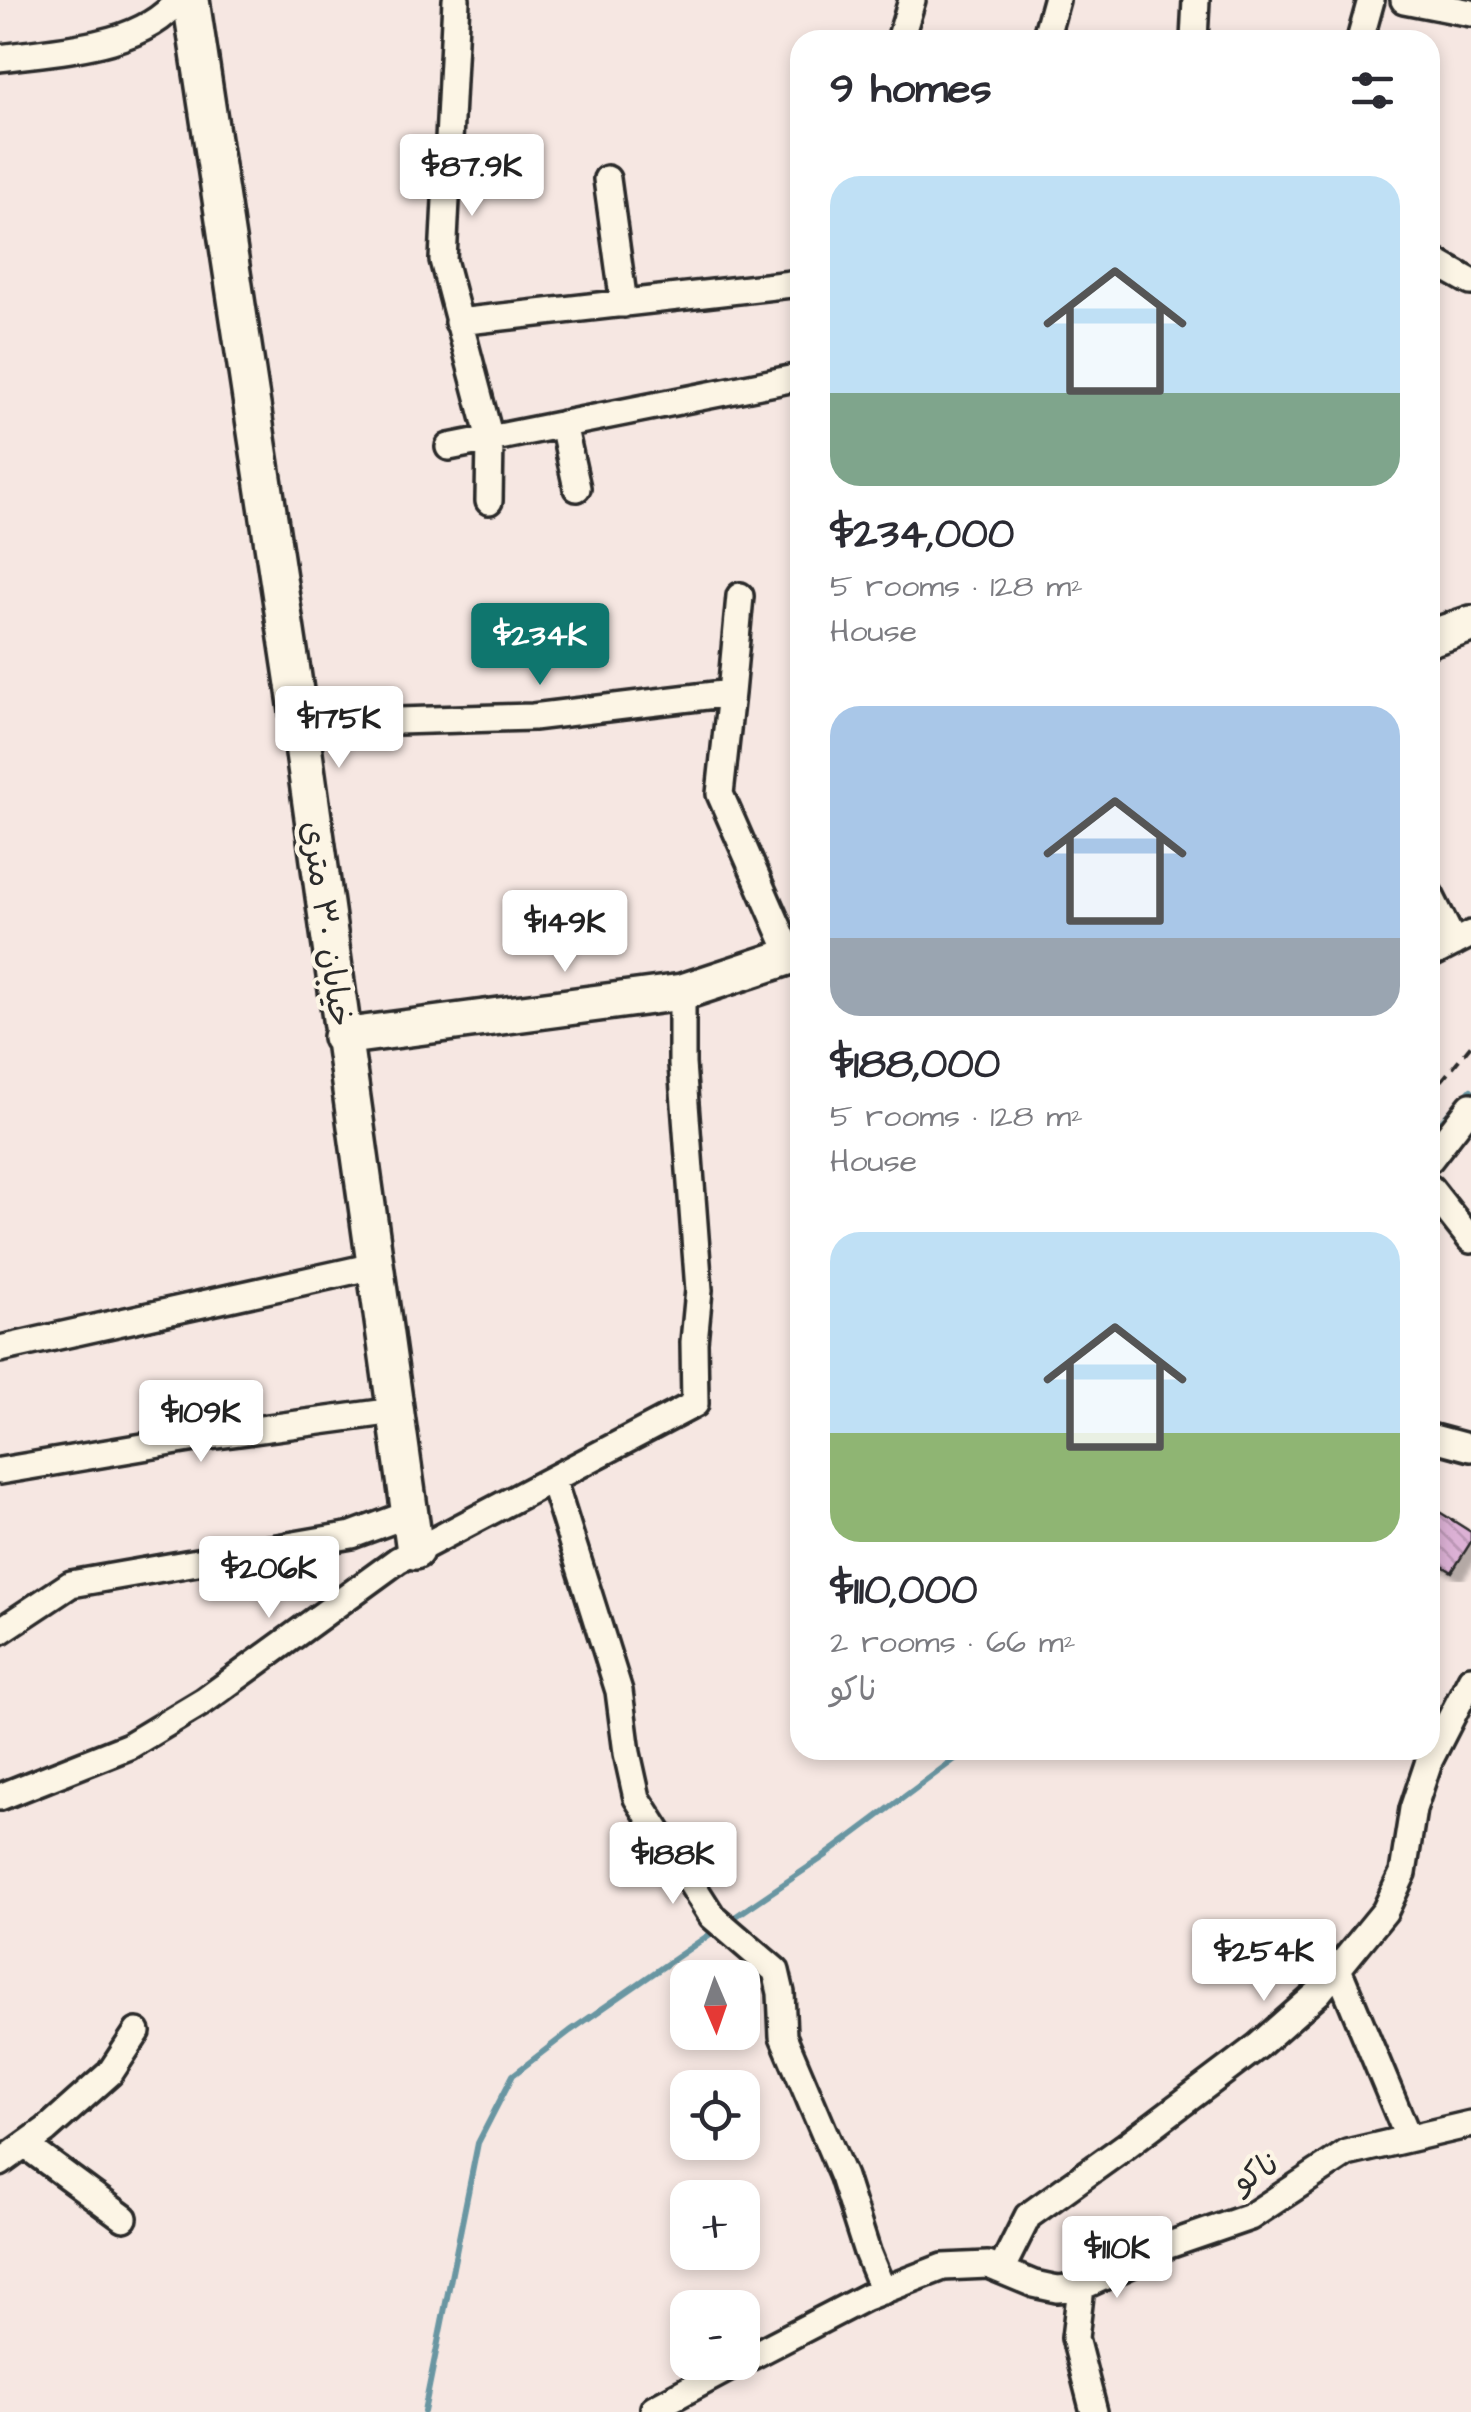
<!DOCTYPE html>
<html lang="en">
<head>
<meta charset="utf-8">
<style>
  :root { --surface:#fff; --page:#f7f7f7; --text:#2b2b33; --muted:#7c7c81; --accent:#0f766e }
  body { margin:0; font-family:"Architects Daughter","Playpen Sans Arabic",sans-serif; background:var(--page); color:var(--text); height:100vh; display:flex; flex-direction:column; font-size:38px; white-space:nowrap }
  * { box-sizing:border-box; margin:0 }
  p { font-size:32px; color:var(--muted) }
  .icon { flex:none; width:55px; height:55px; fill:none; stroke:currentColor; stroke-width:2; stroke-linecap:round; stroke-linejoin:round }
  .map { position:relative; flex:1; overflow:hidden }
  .drawer { position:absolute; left:790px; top:30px; width:650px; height:1730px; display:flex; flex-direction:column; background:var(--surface); border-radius:30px; box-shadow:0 5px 15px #0003 }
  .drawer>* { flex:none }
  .needle { width:65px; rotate:178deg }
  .tools { position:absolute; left:670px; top:1960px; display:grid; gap:20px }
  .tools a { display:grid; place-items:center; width:90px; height:90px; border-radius:20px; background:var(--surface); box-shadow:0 5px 15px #0003; font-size:50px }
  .price { position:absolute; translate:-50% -85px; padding:0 22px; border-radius:10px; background:#fff; color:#222; font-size:32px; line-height:65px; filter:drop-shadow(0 2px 5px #0008) }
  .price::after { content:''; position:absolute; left:50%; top:60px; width:30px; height:22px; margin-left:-15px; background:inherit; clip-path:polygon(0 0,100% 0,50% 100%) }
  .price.active { background:var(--accent); color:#fff }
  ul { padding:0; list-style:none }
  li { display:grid; align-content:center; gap:20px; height:530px; padding:0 40px }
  li span { display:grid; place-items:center; height:310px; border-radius:30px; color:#555 }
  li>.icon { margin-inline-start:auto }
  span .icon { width:180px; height:180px; fill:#fffc; stroke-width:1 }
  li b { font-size:42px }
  h2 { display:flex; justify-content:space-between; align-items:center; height:120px; padding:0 40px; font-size:42px }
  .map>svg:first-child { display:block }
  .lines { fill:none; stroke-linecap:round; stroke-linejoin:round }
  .stream { stroke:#6996a2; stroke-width:6 }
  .building { fill:url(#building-back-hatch); stroke:#2b2b2b; stroke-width:2.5; filter:url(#shadow) }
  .street-casing { stroke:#2b2b2b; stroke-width:32 }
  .secondary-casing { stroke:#2b2b2b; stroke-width:42 }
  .path { stroke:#2b2b2b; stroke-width:4; stroke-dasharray:10 8; stroke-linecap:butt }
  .street { stroke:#fcf5e5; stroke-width:25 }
  .secondary { stroke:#fcf5e5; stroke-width:35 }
  .labels { text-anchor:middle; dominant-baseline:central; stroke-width:9; stroke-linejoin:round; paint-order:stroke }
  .street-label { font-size:32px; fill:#2b2b2b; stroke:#fcf5e5 }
</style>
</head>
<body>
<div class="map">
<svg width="1471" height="2412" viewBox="0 0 1471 2412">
  <defs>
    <pattern id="building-back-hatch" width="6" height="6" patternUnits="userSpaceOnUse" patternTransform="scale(2.5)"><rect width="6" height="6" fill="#dcb1d5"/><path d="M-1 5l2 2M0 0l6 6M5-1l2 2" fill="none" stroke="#bd98b7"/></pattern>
    <filter id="shadow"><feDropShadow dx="9" dy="9" stdDeviation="2.5" flood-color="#0004"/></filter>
  </defs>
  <rect width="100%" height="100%" fill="#f6e7e2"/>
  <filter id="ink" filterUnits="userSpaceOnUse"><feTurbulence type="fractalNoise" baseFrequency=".01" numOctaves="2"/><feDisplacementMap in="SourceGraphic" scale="20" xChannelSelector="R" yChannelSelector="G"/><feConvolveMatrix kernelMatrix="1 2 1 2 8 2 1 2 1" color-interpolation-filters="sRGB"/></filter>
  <g filter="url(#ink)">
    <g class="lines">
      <path class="stream" d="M1430,1133L1471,1090
        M729,1921L825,1856L967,1750
        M424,2412L478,2143L513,2075L570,2031L719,1928"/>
    </g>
    <path class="building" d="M1430,1506L1471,1532V1542L1452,1572L1430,1558Z"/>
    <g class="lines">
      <g class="street-casing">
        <path id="street" d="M456,0L443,260L490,439L489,501
          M1404,0L1471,13
          M900,40L912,0
          M1045,40L1056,0
          M1194,40L1196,0
          M1360,40L1371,0
          M0,58C56,50 142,48 178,0
          M607,179L624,304
          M1430,259L1471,282
          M458,322L800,283
          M563,424L577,488
          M449,447L800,377
          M731,693L720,794L791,956
          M300,724L533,717L731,693L740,596
          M1430,895L1454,943
          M1430,955L1471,934
          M1430,1159L1471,1106
          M1430,1188L1471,1240
          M0,1349L374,1266
          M1430,1437L1471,1448
          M0,1471L202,1437L395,1411
          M553,1481L619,1691L627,1753L637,1798L712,1916L776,1971L781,1993L783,2036L843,2177L867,2252L883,2291
          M0,1631L71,1584L352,1535L409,1514
          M0,1797L129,1746L204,1701L398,1560L695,1404L694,1342L699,1290L682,1064V992
          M1338,1969L1408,2137
          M25,2145L124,2218
          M0,2163L46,2130L110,2073L137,2032
          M1001,2270L1028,2216L1127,2145L1258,2046L1318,1993L1385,1911L1403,1873L1413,1809L1429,1761L1471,1679
          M1081,2287L1075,2338L1094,2412
          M742,2361L866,2297L943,2267L988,2265L1034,2284L1057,2289L1081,2287L1136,2262L1157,2249L1250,2217L1347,2153L1471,2124
          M654,2408L740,2362"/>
      </g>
      <g class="secondary-casing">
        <path id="secondary" d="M191,0L300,724L415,1551
          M1430,638L1471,624
          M341,1037L682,992L800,953"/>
      </g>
      <path class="path" d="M1430,1095L1471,1045"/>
      <use href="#street" class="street"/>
      <use href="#secondary" class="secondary"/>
    </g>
  </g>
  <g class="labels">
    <g class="street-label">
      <text transform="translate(326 924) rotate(82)">خیابان ۳۰ متری</text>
      <text transform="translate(1256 2173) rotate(-31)">ناکو</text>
    </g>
  </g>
</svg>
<div class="tools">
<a><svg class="needle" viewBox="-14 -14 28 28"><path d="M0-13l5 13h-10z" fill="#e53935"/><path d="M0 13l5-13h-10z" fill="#7c7c81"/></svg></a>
<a><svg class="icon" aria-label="locate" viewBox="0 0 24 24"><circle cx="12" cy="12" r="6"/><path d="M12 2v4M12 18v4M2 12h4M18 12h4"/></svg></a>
<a>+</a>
<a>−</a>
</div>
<b class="price" style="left:472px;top:219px">$87.9K</b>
<b class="price active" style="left:540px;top:688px">$234K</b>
<b class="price" style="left:339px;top:771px">$175K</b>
<b class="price" style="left:565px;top:975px">$149K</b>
<b class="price" style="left:201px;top:1465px">$109K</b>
<b class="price" style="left:269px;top:1621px">$206K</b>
<b class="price" style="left:673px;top:1907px">$188K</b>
<b class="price" style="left:1264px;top:2004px">$254K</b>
<b class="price" style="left:1117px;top:2301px">$110K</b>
<section class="drawer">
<h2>9 homes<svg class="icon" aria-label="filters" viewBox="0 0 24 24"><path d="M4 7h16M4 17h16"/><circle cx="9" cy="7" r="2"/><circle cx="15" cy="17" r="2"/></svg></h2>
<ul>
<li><span style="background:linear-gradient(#bfe0f5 70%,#7fa58c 0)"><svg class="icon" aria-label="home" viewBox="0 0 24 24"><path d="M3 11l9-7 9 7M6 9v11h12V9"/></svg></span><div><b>$234,000</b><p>5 rooms · 128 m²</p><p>House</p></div></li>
<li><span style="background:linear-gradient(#a9c7e8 75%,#9aa5b1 0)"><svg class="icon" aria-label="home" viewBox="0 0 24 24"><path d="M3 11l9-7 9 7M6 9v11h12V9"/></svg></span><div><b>$188,000</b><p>5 rooms · 128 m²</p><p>House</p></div></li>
<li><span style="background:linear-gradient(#bfe0f5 65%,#8fb573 0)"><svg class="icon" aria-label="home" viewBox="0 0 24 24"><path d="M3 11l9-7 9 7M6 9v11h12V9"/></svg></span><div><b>$110,000</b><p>2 rooms · 66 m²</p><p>ناکو</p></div></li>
</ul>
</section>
</div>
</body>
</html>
